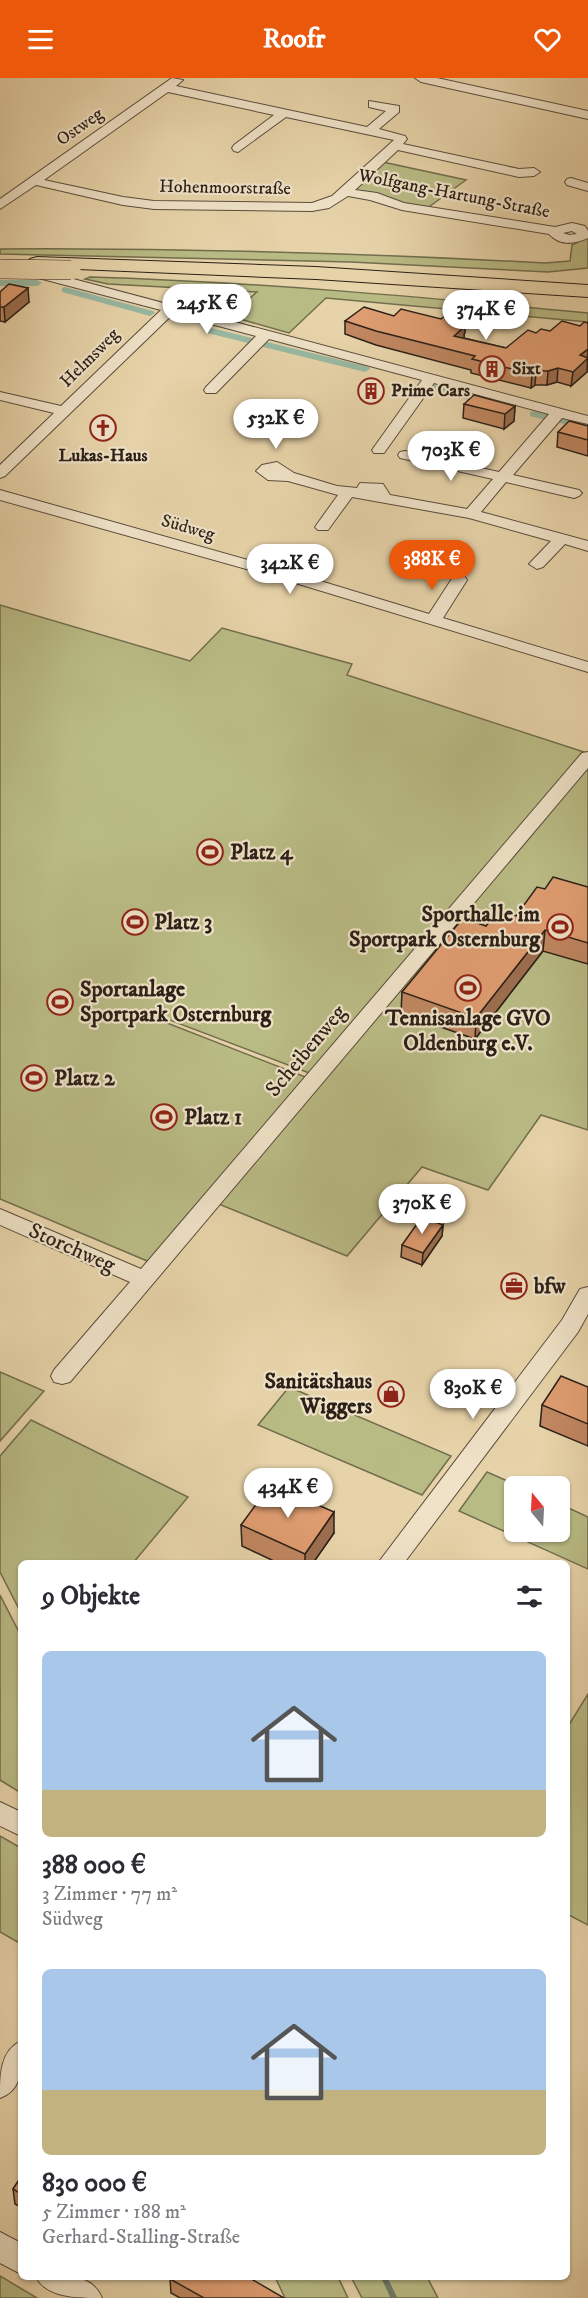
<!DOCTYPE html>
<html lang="de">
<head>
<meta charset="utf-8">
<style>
  :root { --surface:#fff; --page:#f2f2f3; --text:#2b2b33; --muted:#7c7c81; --accent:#ea580c }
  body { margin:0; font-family:"IM FELL DW Pica",serif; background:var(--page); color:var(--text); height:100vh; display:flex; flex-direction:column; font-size:22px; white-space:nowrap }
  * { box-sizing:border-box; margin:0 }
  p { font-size:20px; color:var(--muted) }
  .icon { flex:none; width:33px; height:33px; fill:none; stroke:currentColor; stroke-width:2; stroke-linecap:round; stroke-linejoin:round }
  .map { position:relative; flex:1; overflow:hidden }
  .details { position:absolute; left:18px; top:1482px; width:552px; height:720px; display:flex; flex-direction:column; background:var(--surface); border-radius:9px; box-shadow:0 2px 4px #0004 }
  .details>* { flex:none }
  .needle { width:39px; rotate:342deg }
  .fabs { position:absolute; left:504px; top:1398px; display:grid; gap:12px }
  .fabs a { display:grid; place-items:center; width:66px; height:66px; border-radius:9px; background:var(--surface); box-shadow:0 2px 4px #0004; font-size:30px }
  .price { position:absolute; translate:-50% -51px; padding:0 14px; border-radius:21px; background:#fff; color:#222; font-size:20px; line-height:39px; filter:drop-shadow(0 2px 3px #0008) }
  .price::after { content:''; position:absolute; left:50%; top:36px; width:18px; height:14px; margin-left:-9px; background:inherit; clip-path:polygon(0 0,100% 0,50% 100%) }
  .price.selected { background:var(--accent); color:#fff }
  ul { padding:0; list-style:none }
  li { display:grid; align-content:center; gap:12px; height:318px; padding:0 24px }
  li span { display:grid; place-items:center; height:186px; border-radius:9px; color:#555 }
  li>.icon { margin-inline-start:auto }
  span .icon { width:108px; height:108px; fill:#fffc; stroke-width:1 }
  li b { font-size:26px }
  h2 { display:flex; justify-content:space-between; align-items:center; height:72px; padding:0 24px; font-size:26px }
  header { display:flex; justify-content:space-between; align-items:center; height:78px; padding:0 24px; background:var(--accent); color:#fff; font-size:27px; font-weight:800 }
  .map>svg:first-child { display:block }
  .green { fill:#b9bb85; stroke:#726e4e; stroke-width:1.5 }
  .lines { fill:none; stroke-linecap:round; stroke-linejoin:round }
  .stream { stroke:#6c7c6b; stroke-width:6 }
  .canal { fill:#98b9a3; fill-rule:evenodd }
  .minor-casing { stroke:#5a4d3c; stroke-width:2 }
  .highway-casing { stroke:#2b2018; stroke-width:2 }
  .minor { fill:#efe2c7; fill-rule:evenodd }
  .highway { fill:#e7d3a9; fill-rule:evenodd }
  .highway-bridge-casing { stroke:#2b2018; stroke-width:20; stroke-linecap:butt }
  .highway-bridge { stroke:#e7d3a9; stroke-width:19 }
  .wall { fill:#c08761; stroke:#2b2018; stroke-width:1.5 }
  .shaded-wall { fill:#9c6e4f; stroke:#2b2018; stroke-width:1.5 }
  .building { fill:#df9d71; stroke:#2b2018; stroke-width:1.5 }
  .labels { text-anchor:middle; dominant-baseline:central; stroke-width:4.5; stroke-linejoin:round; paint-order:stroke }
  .far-street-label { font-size:18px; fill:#2b2018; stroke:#efe2c7 }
  .far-poi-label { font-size:18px; font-weight:bold; fill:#2b2018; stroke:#efe2c7; text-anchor:start }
  .poi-label { font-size:22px; font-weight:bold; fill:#2b2018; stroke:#efe2c7; text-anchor:start }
  .street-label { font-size:22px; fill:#2b2018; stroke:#efe2c7 }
</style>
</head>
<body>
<header><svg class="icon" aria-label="menu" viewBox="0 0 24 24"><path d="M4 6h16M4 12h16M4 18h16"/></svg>Roofr<svg class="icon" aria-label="heart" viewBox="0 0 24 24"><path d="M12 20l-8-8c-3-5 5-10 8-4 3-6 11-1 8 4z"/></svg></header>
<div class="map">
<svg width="588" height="2220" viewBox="0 0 588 2220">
  <rect width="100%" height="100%" fill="#e7d3a9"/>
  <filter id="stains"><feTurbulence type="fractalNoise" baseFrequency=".00333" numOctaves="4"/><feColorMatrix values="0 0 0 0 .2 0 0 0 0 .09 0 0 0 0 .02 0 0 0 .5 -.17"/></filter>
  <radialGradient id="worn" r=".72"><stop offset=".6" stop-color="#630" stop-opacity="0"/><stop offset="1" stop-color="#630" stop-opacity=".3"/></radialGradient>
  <path class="green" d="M378,83L466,102L426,131L345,114Z
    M588,159V190L548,194L351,184L0,176V171C182,170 364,175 545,185L570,183L572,167Z
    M90,199C257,204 422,219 588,235V244L326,220L289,255L229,238L257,214L108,206L85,201Z
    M0,527L190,583L222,550L352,586L347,597L587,675L312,996L170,942L167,945L308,1000L152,1185L0,1121Z
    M582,689L588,693V1052L541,1037L488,1112L422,1089L347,1178L216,1125Z
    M0,1294L44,1313L0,1363Z
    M289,1309L451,1378L422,1417L258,1347Z
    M31,1342L188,1419L133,1485H21V1535L0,1494V1378Z
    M487,1394L519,1408H514V1454H560V1426L588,1439V1491L459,1433Z
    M0,1517L21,1558V1715L0,1702Z
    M588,1616V1847L567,1836V1650Z
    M0,1758L21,1770V1866L0,1854Z
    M0,2198L37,2220H0Z
    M275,2199H338L348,2220H285Z
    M351,2199H427L438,2220H362Z"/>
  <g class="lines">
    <path class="stream" d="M384,2199L394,2220"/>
    <path class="canal" d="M0,202H37L42,205L37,208H0Z
      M65,209L153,233L155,235L150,238L62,214V210Z
      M211,250L256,261L257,263L252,266L207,255V251Z
      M263,263L369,289L370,291L365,294L259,268L258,266Z
      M429,305L487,321L488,323L483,326L425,310L424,308Z
      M534,333L550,337L551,339L546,342L530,338V334Z
      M561,339L588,346V352L557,344L556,342Z"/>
    <g class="minor-casing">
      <path id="minor" d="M172,0L183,2L176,8L367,49L386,33L369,29V23L399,28V34L379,51L405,58L407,61L403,66L519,91L534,90L540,94L534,98L519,99L398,72L355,112L377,115L404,125L555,149L572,145L585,148L588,153V160C575,166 560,168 549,156L402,132L370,122L348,118L329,130L312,133L154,131L123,127L36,107L0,131V121ZM168,14L274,37L234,67L232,70L234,73L238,74L286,39L394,62L332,118L312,125L154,123L123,119L44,102ZM572,153L577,156L569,157L563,155Z
        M415,0H437L588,33V41L421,4Z
        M571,100L588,105V113L567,107L565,104L567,101Z
        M32,190L588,338V346L562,340L513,397L579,412L582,415L579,418L574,420L506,404L481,434L588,463V473L565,466L543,489L537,491L529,486L551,463L469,440L352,419L328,452H318L315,449L338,417L288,403L268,402L256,393L262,387L277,384L294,395L337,408L357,410L360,405L383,406L390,417L467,431L493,401L400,380L398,377L400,374L405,373L499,394L549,336L434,305L384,375H374L372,372L422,302L269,261L216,315H206L204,312L206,309L256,258L173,236L5,398L0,400V387L54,335L0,322V314L61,328L161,232L27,197L25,194L27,191Z
        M0,412L294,495L429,536L453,499H465L467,502L443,540L588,584V594L282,501L0,422Z
        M588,674V690L70,1304L62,1306L54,1304L51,1298L54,1292L130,1204L0,1147V1131L141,1191L582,675Z
        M588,1209V1236L578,1254L404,1485H378L562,1242L580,1211Z
        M0,1724L21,1734V1758L0,1748Z
        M21,1963C21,1986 25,2011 0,2020C0,1997 0,1973 21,1963Z
        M0,2154L21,2165V2196L0,2185Z
        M36,2199C61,2199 91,2193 102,2220C77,2220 47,2220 36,2199Z"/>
    </g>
    <g class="highway-casing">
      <path id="highway" d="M37,179L316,189L588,207V219L316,201L30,189L27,185L30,181Z"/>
    </g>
    <use href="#minor" class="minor"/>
    <use href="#highway" class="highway"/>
    <g class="highway-bridge-casing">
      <path id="highway-bridge" d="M0,191L71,192"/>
    </g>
    <use href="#highway-bridge" class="highway-bridge"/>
  </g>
  <path class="wall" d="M0,214L29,224L5,244L0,243Z
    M394,238L441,241H465L464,260L506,270L536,255L550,253L580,248L588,245L587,294L571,308L557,304L547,307H535L531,310L471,295V292L376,267L345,256V243Z
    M464,326L515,328L514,343L504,351L463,340Z
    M588,348V378L557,369L558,354Z
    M588,809V886L543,873L475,961L401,935L402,914L486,848L516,838Z
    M443,1147L442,1158L422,1187L401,1179L402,1167Z
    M588,1309V1368L540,1348L542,1327Z
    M241,1447L334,1455L313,1485H278L242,1468Z
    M21,2099V2129L15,2126L13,2111Z
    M170,2201L284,2220H180L171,2215Z"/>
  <path class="shaded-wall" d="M28,210L29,224L5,244L4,229Z
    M465,241V255L464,256V263L454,258L458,247Z
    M588,271L587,294L571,308L573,294L580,277Z
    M558,290L557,304L547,307L548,293Z
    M536,293L535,307L531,310L532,296Z
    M515,328L514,343L504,351L505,336Z
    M545,852L543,873L475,961L476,940Z
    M443,1147L442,1158L422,1187L423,1175Z
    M334,1434V1455L313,1485H305V1476Z"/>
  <path class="building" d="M9,206L28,210L4,229H0V214Z
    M364,229L394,238L401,231L441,241L447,236L465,241L458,247L464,249L454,258L506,270L528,252L536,255L541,251L550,253L562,243L580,248L584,244L588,245V271L580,277L588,280L573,294L558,290L548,293H536L532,296L472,281L475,278L376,253L345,243Z
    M474,317L515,328L505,336L464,326Z
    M569,343L588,348V362L558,354Z
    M553,799L588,809V865L545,852L476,940L402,914L463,840L486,848L498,833L516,838L537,809L545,811Z
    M422,1139L443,1147L423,1175L402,1167Z
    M561,1298L588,1309V1346L542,1327Z
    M271,1406L334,1434L305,1476L241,1447Z
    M21,2099V2116L13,2111Z
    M171,2199H248L284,2220H204L170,2201Z"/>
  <defs>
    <g id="building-ring" transform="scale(1.35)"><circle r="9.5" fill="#efe2c7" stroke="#8f2418" stroke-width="1.5"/><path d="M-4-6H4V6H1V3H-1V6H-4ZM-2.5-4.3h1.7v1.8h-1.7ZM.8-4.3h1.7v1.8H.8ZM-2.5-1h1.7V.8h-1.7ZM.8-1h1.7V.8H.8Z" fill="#8f2418"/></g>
    <g id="church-ring" transform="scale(1.35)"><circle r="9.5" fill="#efe2c7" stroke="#8f2418" stroke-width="1.5"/><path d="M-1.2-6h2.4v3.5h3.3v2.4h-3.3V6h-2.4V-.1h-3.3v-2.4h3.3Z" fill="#8f2418"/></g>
    <g id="stadium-ring" transform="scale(1.35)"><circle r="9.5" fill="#efe2c7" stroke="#8f2418" stroke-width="1.5"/><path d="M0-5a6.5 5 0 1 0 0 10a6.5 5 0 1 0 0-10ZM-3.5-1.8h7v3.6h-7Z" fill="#8f2418"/></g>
    <g id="office-ring" transform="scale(1.35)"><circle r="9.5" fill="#efe2c7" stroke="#8f2418" stroke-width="1.5"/><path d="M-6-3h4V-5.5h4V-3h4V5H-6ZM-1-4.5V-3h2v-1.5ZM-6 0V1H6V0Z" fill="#8f2418"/></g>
    <g id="shop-ring" transform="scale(1.35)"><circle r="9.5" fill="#efe2c7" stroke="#8f2418" stroke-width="1.5"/><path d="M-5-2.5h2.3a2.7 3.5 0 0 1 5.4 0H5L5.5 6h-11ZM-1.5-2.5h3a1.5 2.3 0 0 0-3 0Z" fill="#8f2418"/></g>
  </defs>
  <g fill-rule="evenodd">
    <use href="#building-ring" x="492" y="291"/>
    <use href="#building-ring" x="371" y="313"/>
    <use href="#church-ring" x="103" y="350"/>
    <use href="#stadium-ring" x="210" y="774"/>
    <use href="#stadium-ring" x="135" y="844"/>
    <use href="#stadium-ring" x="560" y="849"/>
    <use href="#stadium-ring" x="468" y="910"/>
    <use href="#stadium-ring" x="60" y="924"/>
    <use href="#stadium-ring" x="34" y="1000"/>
    <use href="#stadium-ring" x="164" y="1039"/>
    <use href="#office-ring" x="514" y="1208"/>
    <use href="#shop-ring" x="391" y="1316"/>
  </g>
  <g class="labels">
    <g class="far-street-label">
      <text transform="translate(80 49) rotate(-35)">Ostweg</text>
      <text transform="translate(225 110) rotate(1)">Hohenmoorstraße</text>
      <text transform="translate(454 116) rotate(11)">Wolfgang-Hartung-Straße</text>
      <text transform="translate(90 280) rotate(-45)">Helmsweg</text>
      <text transform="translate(188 450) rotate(16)">Südweg</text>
    </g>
    <g class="far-poi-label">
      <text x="512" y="291">Sixt</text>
      <text x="391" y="313">Prime Cars</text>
      <text x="103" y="378" text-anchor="middle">Lukas-Haus</text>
    </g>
    <g class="poi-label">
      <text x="230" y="774">Platz 4</text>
      <text x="540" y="836" text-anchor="end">Sporthalle im<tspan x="540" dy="25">Sportpark Osternburg</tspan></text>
      <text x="154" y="844">Platz 3</text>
      <text x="80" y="911">Sportanlage<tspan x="80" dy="25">Sportpark Osternburg</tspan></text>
      <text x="468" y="940" text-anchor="middle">Tennisanlage GVO<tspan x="468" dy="25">Oldenburg e.V.</tspan></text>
      <text x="54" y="1000">Platz 2</text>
      <text x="184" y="1039">Platz 1</text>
      <text x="534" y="1208">bfw</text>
      <text x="372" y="1303" text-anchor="end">Sanitätshaus<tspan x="372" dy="25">Wiggers</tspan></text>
    </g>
    <g class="street-label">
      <text transform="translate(306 973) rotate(-50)">Scheibenweg</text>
      <text transform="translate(72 1170) rotate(24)">Storchweg</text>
    </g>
  </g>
  <rect width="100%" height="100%" filter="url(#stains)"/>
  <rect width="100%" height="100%" fill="url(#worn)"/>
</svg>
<div class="fabs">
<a><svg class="needle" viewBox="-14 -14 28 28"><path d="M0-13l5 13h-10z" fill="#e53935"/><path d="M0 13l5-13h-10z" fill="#7c7c81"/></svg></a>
</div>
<b class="price" style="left:207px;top:257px">245K €</b>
<b class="price" style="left:486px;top:263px">374K €</b>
<b class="price" style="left:276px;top:372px">532K €</b>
<b class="price" style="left:451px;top:404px">703K €</b>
<b class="price selected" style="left:432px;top:513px">388K €</b>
<b class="price" style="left:290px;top:517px">342K €</b>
<b class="price" style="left:422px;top:1157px">370K €</b>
<b class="price" style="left:473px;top:1342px">830K €</b>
<b class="price" style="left:288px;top:1441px">434K €</b>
<section class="details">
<h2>9 Objekte<svg class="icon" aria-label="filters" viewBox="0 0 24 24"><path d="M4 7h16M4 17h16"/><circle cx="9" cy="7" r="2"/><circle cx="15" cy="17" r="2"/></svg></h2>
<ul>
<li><span style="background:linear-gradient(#a9c7e8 75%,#c2b280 0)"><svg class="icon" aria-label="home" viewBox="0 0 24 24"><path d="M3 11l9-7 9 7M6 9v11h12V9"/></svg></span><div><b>388 000 €</b><p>3 Zimmer · 77 m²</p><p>Südweg</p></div></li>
<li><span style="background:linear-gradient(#a9c7e8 65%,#c2b280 0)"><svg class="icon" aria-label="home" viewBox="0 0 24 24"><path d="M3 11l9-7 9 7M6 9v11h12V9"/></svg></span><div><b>830 000 €</b><p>5 Zimmer · 188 m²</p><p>Gerhard-Stalling-Straße</p></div></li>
</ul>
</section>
</div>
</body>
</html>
